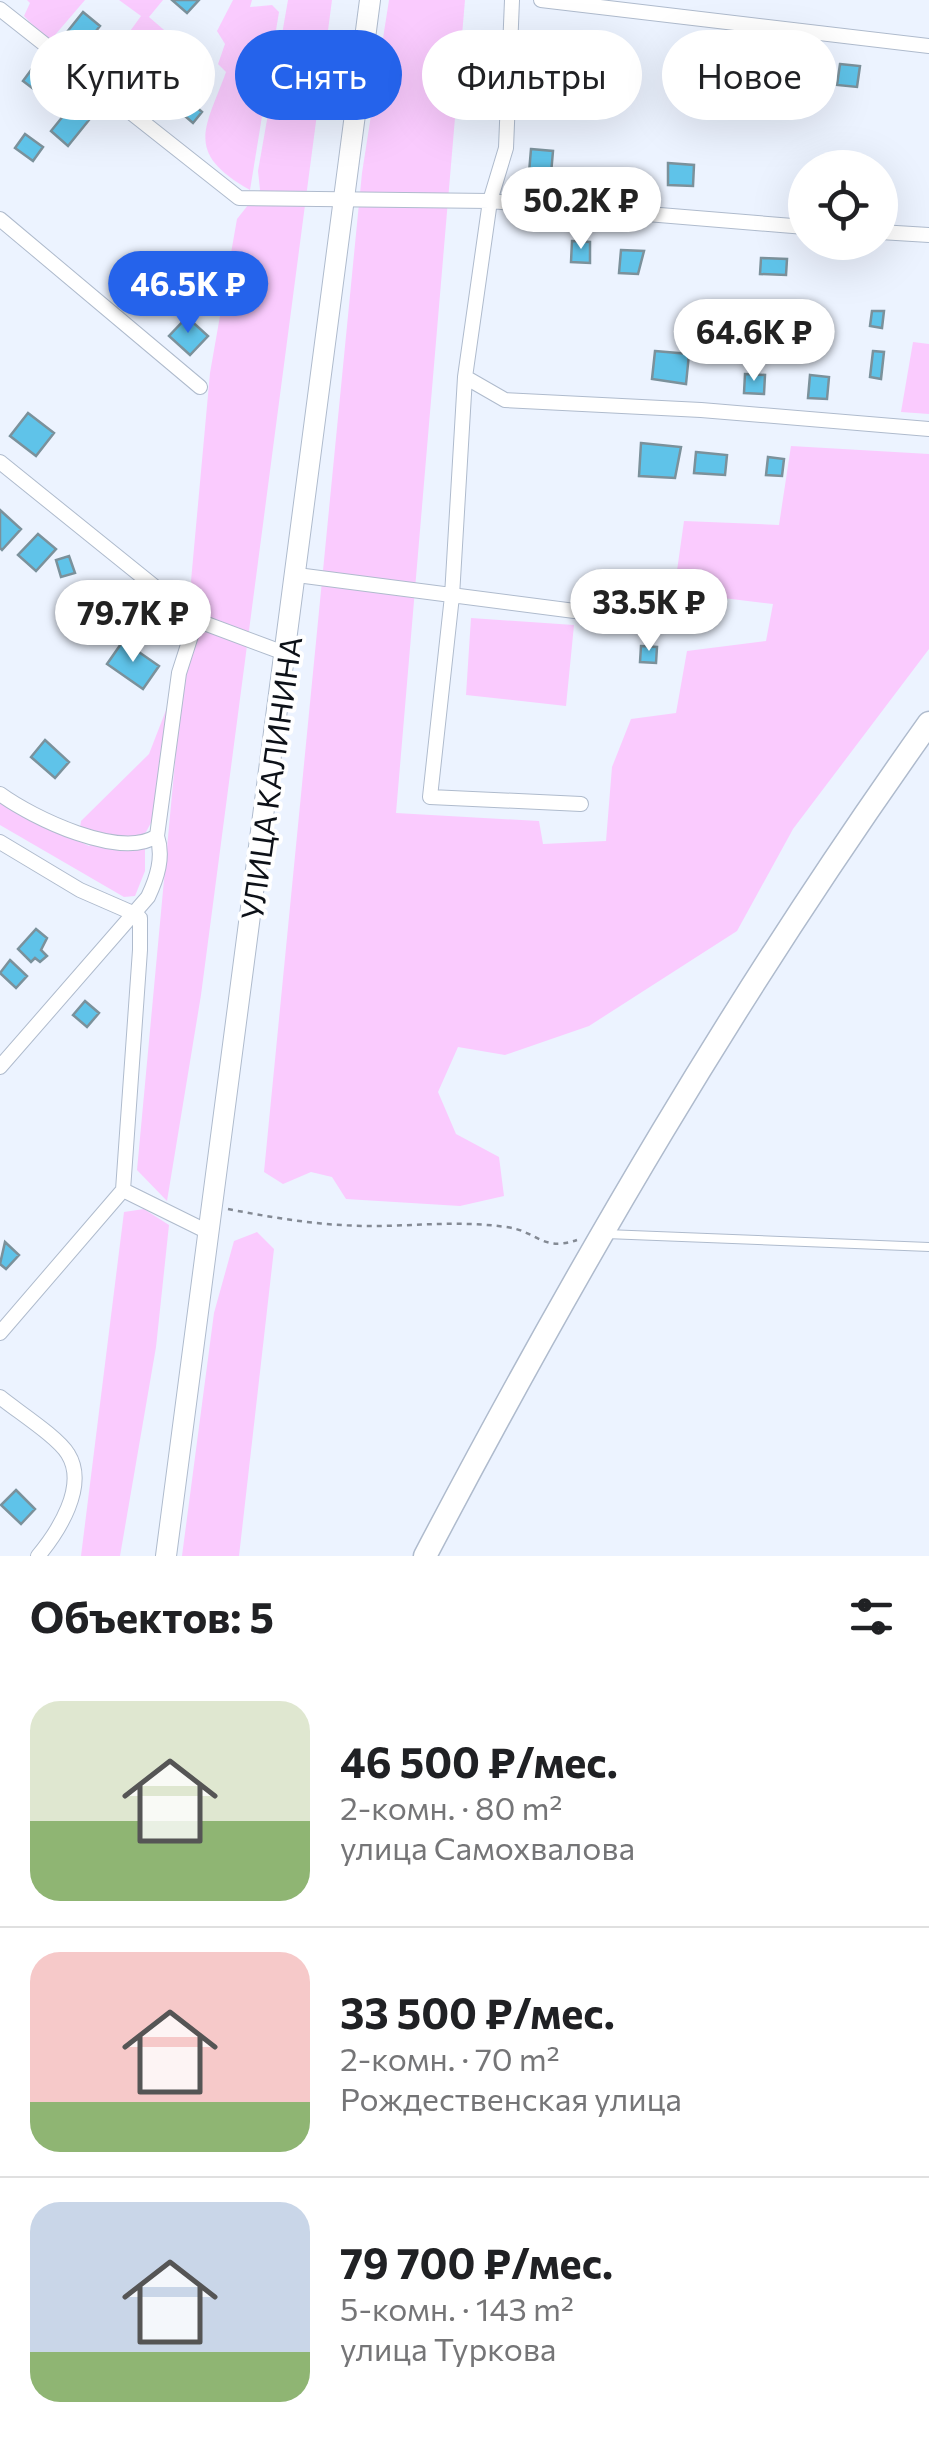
<!DOCTYPE html>
<html lang="ru">
<head>
<meta charset="utf-8">
<style>
  :root { --surface:#fff; --page:#f2f2f2; --text:#202124; --muted:#757577; --line:#e0e0e0; --accent:#2563eb }
  body { margin:0; font-family:Commissioner,sans-serif; background:var(--page); color:var(--text); height:100vh; display:flex; flex-direction:column; font-size:38px; white-space:nowrap }
  * { box-sizing:border-box; margin:0 }
  p { font-size:32px; color:var(--muted) }
  .icon { flex:none; width:55px; height:55px; fill:none; stroke:currentColor; stroke-width:2; stroke-linecap:round; stroke-linejoin:round }
  .map { position:relative; height:1556px; overflow:hidden }
  .drawer { display:flex; flex-direction:column; background:var(--surface); flex:1 }
  .drawer>* { flex:none }
  .hud { position:absolute; left:30px; top:30px; width:870px; height:90px; display:flex; gap:20px }
  .buttons { position:absolute; left:788px; top:150px; display:grid; gap:20px }
  .buttons a { display:grid; place-items:center; width:110px; height:110px; border-radius:50%; background:var(--surface); box-shadow:0 10px 40px #0002; font-size:50px }
  .price { position:absolute; translate:-50% -85px; padding:0 22px; border-radius:35px; background:#fff; color:#222; font-size:32px; line-height:65px; filter:drop-shadow(0 2px 5px #0008) }
  .price::after { content:''; position:absolute; left:50%; top:60px; width:30px; height:22px; margin-left:-15px; background:inherit; clip-path:polygon(0 0,100% 0,50% 100%) }
  .price.on { background:var(--accent); color:#fff }
  ul { padding:0; list-style:none }
  li { display:flex; align-items:center; gap:30px; height:250px; padding:0 30px }
  li+li { border-top:2px solid var(--line) }
  li span { display:grid; place-items:center; flex:none; width:280px; height:200px; border-radius:30px; color:#555 }
  li>.icon { margin-inline-start:auto }
  span .icon { width:120px; height:120px; fill:#fffc; stroke-width:1 }
  li b { font-size:42px }
  h2 { display:flex; justify-content:space-between; align-items:center; height:120px; padding:0 30px; font-size:42px }
  .tag { padding:0 35px; border-radius:45px; background:var(--surface); box-shadow:0 10px 40px #0002; font-size:35px; line-height:90px }
  .tag.on { background:var(--accent); color:#fff }
  .map>svg:first-child { display:block }
  .green { fill:#facbfe }
  .building { fill:#5fc3e9; stroke:#7b919b; stroke-width:2.5 }
  .lines { fill:none; stroke-linecap:round; stroke-linejoin:round }
  .service-casing { stroke:#afbbcd; stroke-width:10 }
  .minor-casing { stroke:#afbbcd; stroke-width:16 }
  .secondary-casing { stroke:#afbbcd; stroke-width:22 }
  .primary-casing { stroke:#afbbcd; stroke-width:25 }
  .path { stroke:#848a94; stroke-width:2.5; stroke-dasharray:5 5; stroke-linecap:butt }
  .service { stroke:#fff; stroke-width:8 }
  .minor { stroke:#fff; stroke-width:14 }
  .secondary { stroke:#fff; stroke-width:20 }
  .primary { stroke:#fff; stroke-width:22 }
  .labels { text-anchor:middle; dominant-baseline:central; stroke-width:8; stroke-linejoin:round; paint-order:stroke }
  .street-label { font-size:30px; fill:#0d1118; stroke:#fff }
</style>
</head>
<body>
<div class="map">
<svg width="929" height="1556" viewBox="0 0 929 1556">
  <rect width="100%" height="100%" fill="#ecf3ff"/>
  <path class="green" d="M27,0H85L49,42L24,16L30,3Z
    M119,0H163L149,17L185,48L145,106L102,70L141,16Z
    M233,0H252L250,7L272,5L279,12L250,190C183,152 206,128 226,72L218,64L225,44L217,31Z
    M288,0H332L201,995L167,1201L137,1170L183,676L196,637L206,632L191,581L210,373L237,219L260,190L258,171Z
    M389,0H465L396,813L539,821L543,844L606,841L612,767L631,719L676,713L687,651L766,641L773,604L674,592L684,521L779,525L791,446L929,454V649L793,829L737,931L589,1026L505,1055L458,1047L438,1092L456,1134L499,1157L504,1196L460,1206L346,1199L332,1177L311,1172L283,1184L264,1172L362,173Z
    M913,342L929,344V414L901,412Z
    M471,618L574,625L566,706L466,695Z
    M168,705L153,819L146,832L133,840L80,828L81,821L149,754Z
    M0,802L89,846L94,841L145,849V871L135,896L124,897L0,825Z
    M144,1209L169,1225L156,1347L120,1556H81L124,1212Z
    M257,1232L274,1249L239,1556H182L214,1313L234,1241Z"/>
  <path class="building" d="M172,0H199L187,13Z
    M83,12L100,26L84,46L67,32Z
    M840,64L860,66L857,87L837,85Z
    M34,66L55,82L44,97L23,81Z
    M187,99L202,112L193,123L178,110Z
    M72,105L89,120L68,146L51,131Z
    M25,134L43,147L33,161L15,148Z
    M531,149L553,151L551,174L529,173Z
    M668,163L694,165L693,186L668,185Z
    M572,241L590,242V263L571,262Z
    M621,250L644,251L638,274L619,273Z
    M761,258L787,259L786,275L760,274Z
    M872,311H884L882,328L870,326Z
    M187,317L208,336L190,355L169,336Z
    M655,351L689,354L686,384L652,379Z
    M873,351L884,352L881,379L870,377Z
    M745,374L765,375L764,394L744,393Z
    M810,375L829,377L827,399L808,398Z
    M28,413L54,433L36,456L10,436Z
    M641,443L681,447L675,478L639,476Z
    M696,452L727,455L725,475L694,473Z
    M768,457L784,459L782,476L766,475Z
    M0,510L21,529L2,550L0,548Z
    M38,534L56,549L36,571L18,555Z
    M69,556L75,573L61,577L56,560Z
    M107,588L125,603L113,617L95,602Z
    M123,641L159,666L143,689L107,664Z
    M641,646L657,647L656,663L640,662Z
    M45,740L69,762L55,778L31,757Z
    M36,929L47,938L41,950L47,956L40,962L35,958L31,962L18,949Z
    M10,960L27,976L16,988L0,973Z
    M85,1001L99,1013L87,1027L73,1015Z
    M5,1242L19,1255L6,1269L0,1264Z
    M16,1490L35,1509L21,1524L1,1505Z"/>
  <g class="lines">
    <g class="service-casing">
      <path id="service" d="M606,1234L929,1247"/>
    </g>
    <g class="minor-casing">
      <path id="minor" d="M512,0L506,148L490,201L465,377L452,596L430,797L581,804
        M541,0L929,46
        M0,9L239,198L490,201L805,227
        M0,219L200,387
        M880,232L929,235
        M465,377L505,400L701,410L929,429
        M0,462L196,620L287,654
        M297,575L675,624
        M0,794C33,818 120,860 157,836L179,673L196,620
        M0,842L80,890L135,914L140,918V950L123,1190L0,1333
        M0,1067L148,897C157,878 164,857 157,836
        M123,1190L208,1232
        M0,1397C17,1411 58,1437 68,1454C88,1486 58,1532 38,1556"/>
    </g>
    <g class="secondary-casing">
      <path id="secondary" d="M166,1556L370,0"/>
    </g>
    <g class="primary-casing">
      <path id="primary" d="M425,1556C578,1265 738,991 929,723"/>
    </g>
    <path class="path" d="M228,1209C279,1219 330,1227 382,1226C424,1225 464,1221 506,1227C538,1231 541,1252 577,1240"/>
    <use href="#service" class="service"/>
    <use href="#minor" class="minor"/>
    <use href="#secondary" class="secondary"/>
    <use href="#primary" class="primary"/>
  </g>
  <g class="labels">
    <g class="street-label">
      <text transform="translate(270 778) rotate(-82)">УЛИЦА КАЛИНИНА</text>
    </g>
  </g>
</svg>
<div class="buttons">
<a><svg class="icon" aria-label="locate" viewBox="0 0 24 24"><circle cx="12" cy="12" r="6"/><path d="M12 2v4M12 18v4M2 12h4M18 12h4"/></svg></a>
</div>
<b class="price" style="left:581px;top:252px">50.2K ₽</b>
<b class="price on" style="left:188px;top:336px">46.5K ₽</b>
<b class="price" style="left:754px;top:384px">64.6K ₽</b>
<b class="price" style="left:649px;top:654px">33.5K ₽</b>
<b class="price" style="left:133px;top:665px">79.7K ₽</b>
<div class="hud">
<a class="tag">Купить</a>
<a class="tag on">Снять</a>
<a class="tag">Фильтры</a>
<a class="tag">Новое</a>
</div>
</div>
<section class="drawer">
<h2>Объектов: 5<svg class="icon" aria-label="filters" viewBox="0 0 24 24"><path d="M4 7h16M4 17h16"/><circle cx="9" cy="7" r="2"/><circle cx="15" cy="17" r="2"/></svg></h2>
<ul>
<li><span style="background:linear-gradient(#dfe7d0 60%,#8fb573 0)"><svg class="icon" aria-label="home" viewBox="0 0 24 24"><path d="M3 11l9-7 9 7M6 9v11h12V9"/></svg></span><div><b>46 500 ₽/мес.</b><p>2-комн. · 80 m²</p><p>улица Самохвалова</p></div></li>
<li><span style="background:linear-gradient(#f6c9c9 75%,#8fb573 0)"><svg class="icon" aria-label="home" viewBox="0 0 24 24"><path d="M3 11l9-7 9 7M6 9v11h12V9"/></svg></span><div><b>33 500 ₽/мес.</b><p>2-комн. · 70 m²</p><p>Рождественская улица</p></div></li>
<li><span style="background:linear-gradient(#c9d6e8 75%,#8fb573 0)"><svg class="icon" aria-label="home" viewBox="0 0 24 24"><path d="M3 11l9-7 9 7M6 9v11h12V9"/></svg></span><div><b>79 700 ₽/мес.</b><p>5-комн. · 143 m²</p><p>улица Туркова</p></div></li>
</ul>
</section>
</body>
</html>
